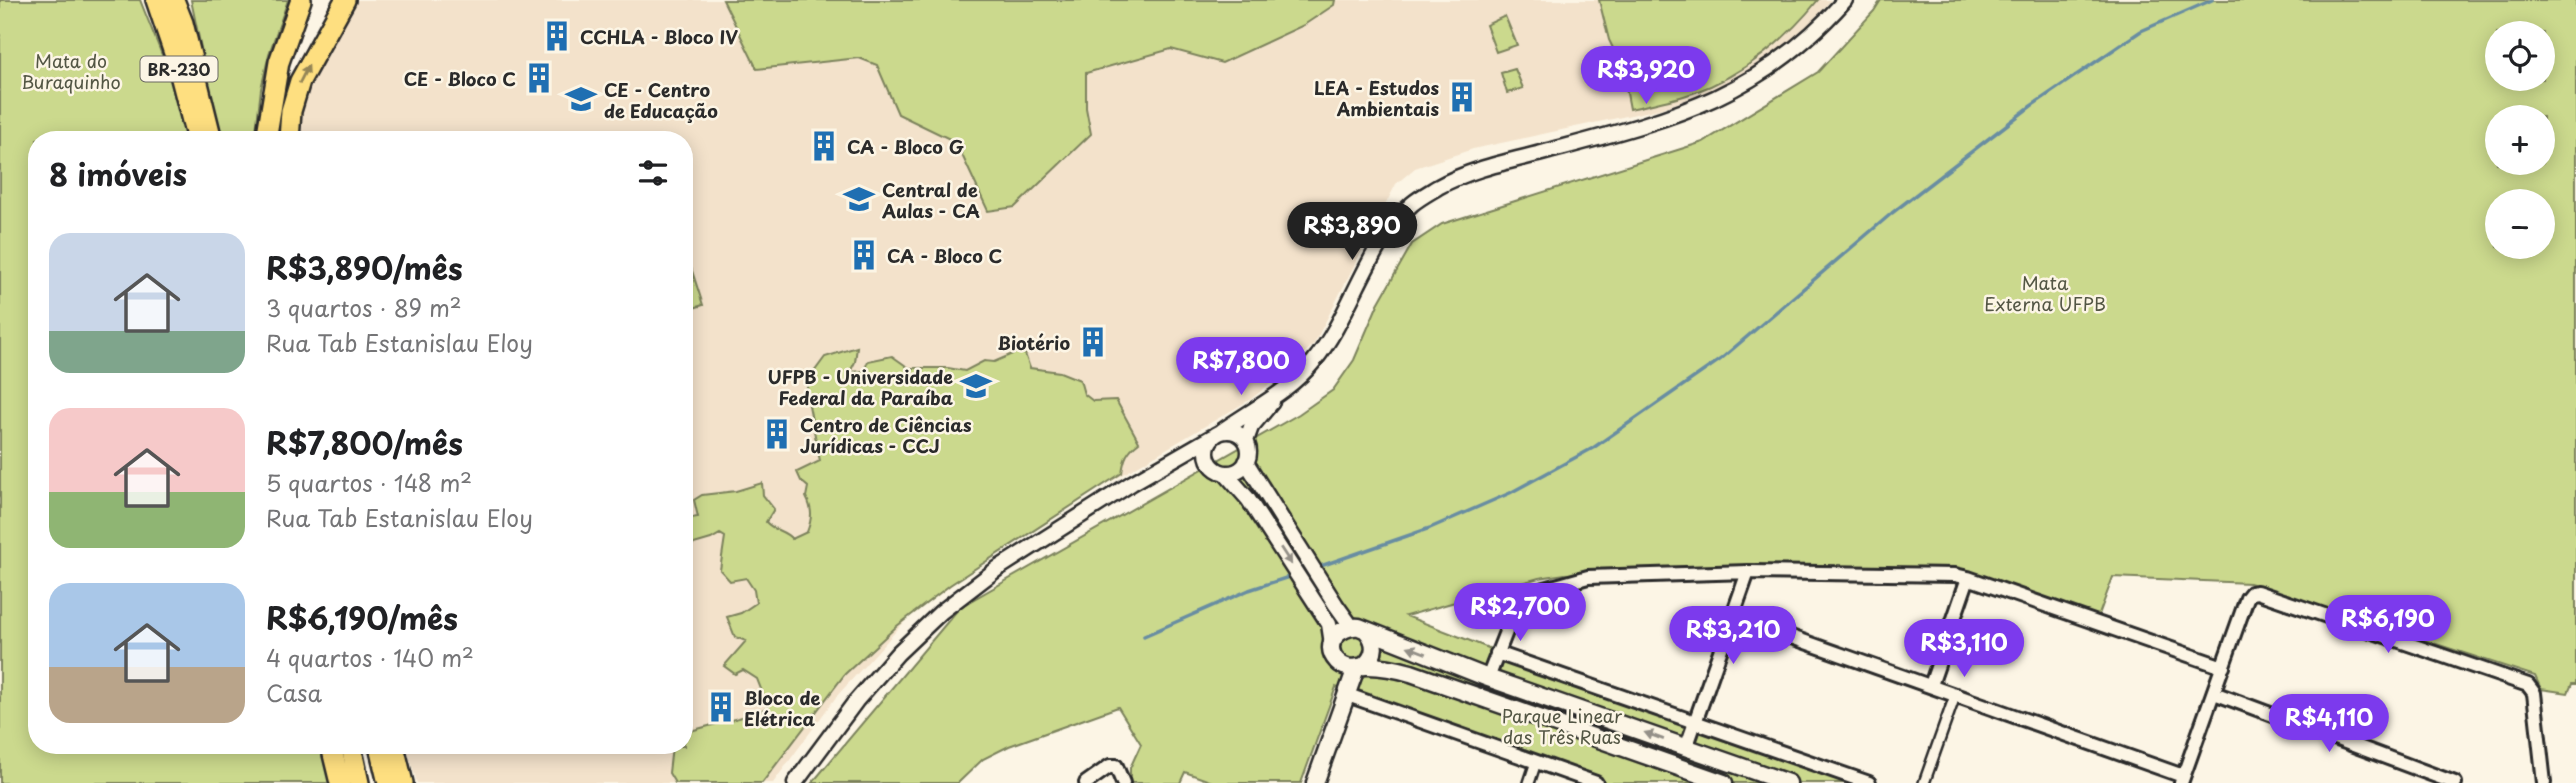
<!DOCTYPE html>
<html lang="pt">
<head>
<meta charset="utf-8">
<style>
  :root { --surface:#fff; --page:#f6f6f6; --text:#202124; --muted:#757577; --accent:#7c3aed }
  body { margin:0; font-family:"Playpen Sans",sans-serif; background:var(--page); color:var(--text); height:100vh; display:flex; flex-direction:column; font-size:26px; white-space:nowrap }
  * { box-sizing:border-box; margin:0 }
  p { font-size:23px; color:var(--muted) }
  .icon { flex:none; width:38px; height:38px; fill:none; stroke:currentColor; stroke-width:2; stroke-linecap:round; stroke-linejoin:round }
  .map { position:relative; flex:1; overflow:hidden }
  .side { position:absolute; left:28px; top:131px; width:665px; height:623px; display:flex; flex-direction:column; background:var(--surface); border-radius:28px; box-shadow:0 4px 18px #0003 }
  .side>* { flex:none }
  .controls { position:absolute; left:2485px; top:21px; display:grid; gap:14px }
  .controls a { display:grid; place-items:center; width:70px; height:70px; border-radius:50%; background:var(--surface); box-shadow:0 4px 18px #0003; font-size:35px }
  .price { position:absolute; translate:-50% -60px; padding:0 16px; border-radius:24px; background:var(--accent); color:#fff; font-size:23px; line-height:46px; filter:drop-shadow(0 2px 4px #0008) }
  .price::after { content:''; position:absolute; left:50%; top:42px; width:21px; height:16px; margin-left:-10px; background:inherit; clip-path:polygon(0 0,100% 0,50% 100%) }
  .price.active { background:#222; color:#fff }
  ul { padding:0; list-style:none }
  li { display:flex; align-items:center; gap:21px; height:175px; padding:0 21px }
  li span { display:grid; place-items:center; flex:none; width:196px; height:140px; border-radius:21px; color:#555 }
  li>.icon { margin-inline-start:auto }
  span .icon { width:84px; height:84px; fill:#fffc; stroke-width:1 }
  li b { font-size:30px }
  h2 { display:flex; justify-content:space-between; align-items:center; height:84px; padding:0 21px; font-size:30px }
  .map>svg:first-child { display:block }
  .built { fill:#f3e2cb }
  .green { fill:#cbd98d; stroke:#7b825c; stroke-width:2; fill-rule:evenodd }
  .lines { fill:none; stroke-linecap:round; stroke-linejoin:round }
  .stream { stroke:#688da2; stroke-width:3.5 }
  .pedestrian-casing { stroke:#2b2b2b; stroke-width:14 }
  .minor-casing { stroke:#2b2b2b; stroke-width:18 }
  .tertiary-casing { stroke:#2b2b2b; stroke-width:19 }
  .secondary-casing { stroke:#2b2b2b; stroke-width:21 }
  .primary-casing { stroke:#2b2b2b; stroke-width:24 }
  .trunk-casing { stroke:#2b2b2b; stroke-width:24 }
  .pedestrian { stroke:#fcf5e5; stroke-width:9 }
  .minor { stroke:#fcf5e5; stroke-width:12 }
  .tertiary { stroke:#fcf5e5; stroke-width:14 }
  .secondary { stroke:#fcf5e5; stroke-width:16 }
  .primary { stroke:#fedf80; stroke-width:19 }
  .trunk { stroke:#fedf80; stroke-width:19 }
  .oneway { fill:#948556 }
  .oneway2 { fill:#949088 }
  .labels { text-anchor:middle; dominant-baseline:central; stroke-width:5; stroke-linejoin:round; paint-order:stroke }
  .shield { fill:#fcf5e5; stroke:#6a6863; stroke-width:2 }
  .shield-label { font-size:16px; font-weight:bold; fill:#2b2b2b }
  .poi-label { font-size:18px; font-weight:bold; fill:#2b2b2b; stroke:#fcf5e5; text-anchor:start }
  .park-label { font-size:18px; fill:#535644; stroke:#fcf5e5 }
</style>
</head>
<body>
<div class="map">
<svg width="2576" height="783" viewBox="0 0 2576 783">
  <rect width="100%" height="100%" fill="#fcf5e5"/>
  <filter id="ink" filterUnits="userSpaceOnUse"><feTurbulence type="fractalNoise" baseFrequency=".0143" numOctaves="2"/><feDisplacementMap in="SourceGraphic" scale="14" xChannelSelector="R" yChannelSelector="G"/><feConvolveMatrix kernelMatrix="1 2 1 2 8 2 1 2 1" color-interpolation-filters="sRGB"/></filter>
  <g filter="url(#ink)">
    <path class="built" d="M356,0H1831L1807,28L1780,52L1729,85L1659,109L1473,149L1415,168L1396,184L1314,344L1285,372L1251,399L1061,511L964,576L907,619L836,697L773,783H417L406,746H684V140H296L298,121L319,58Z"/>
    <path class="green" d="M0,0H140L176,90L187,140H37V746H323L331,783H0Z
      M191,0H288L269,54L261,89L255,140H220Z
      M723,0H1335L1334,5L1304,25L1222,63L1171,49L1086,73V108L1091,134L1015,207L988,211L956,142L898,114L877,65L859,58L757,69Z
      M1599,0H1818C1786,40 1742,76 1693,93C1673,100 1651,104 1630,109L1622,67L1609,40Z
      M1881,0H2576V684H2572L2568,693L2541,689L2535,676L2249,583L2113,577L2097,620L1963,573L1730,569L1565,574L1539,578L1406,616L1491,649L1875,783H1578L1529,766L1336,687L1301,783H1215L1185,772L1180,783H1130V768L1141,744L1118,707L1009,746L983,759L958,783H812L960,607L1299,414L1333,390L1354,360L1378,304L1412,244L1442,224L1703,142L1818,72L1874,11ZM2497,33H2543V79H2497ZM2497,117H2543V163H2497ZM2497,201H2543V247H2497Z
      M1505,16L1517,45L1496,52L1486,25Z
      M1515,69L1523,88L1507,93L1501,73Z
      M684,246L703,305L684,311Z
      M857,347L855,362L850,372L864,371L868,361L892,356L909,368H948L965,371L984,361L994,362L1019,351L1025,354L1030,368L1060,372L1080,380L1084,394L1093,401L1116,400L1139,442C1127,451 1124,458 1122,473L950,585L897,626L845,674L762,783H675L669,773L672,746H684V721L690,731L757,713L768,707L757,679L743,670L735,674L724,666L746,641L735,637L727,617L741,613L756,603L754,590L746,578L730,581L720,570L725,537L720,534L711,539L684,547V519L698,517L694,500L702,495L736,491L762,483L763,495L774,509L766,522C774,531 784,530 792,539L807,532C812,519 813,510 806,497L808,487L801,481L797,472L820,461L806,390L814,372L825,357Z"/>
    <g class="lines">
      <path class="stream" d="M1315,568L1430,528L1510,493L1593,448L1721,359L1892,213L2031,106L2141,31L2212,0
        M1144,636L1249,590L1292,576"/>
      <g class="pedestrian-casing">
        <path id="pedestrian" d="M1529,783L1536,762
          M1924,783L1956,693"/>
      </g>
      <g class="minor-casing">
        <path id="minor" d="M1732,616L2183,776
          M1497,653L1869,783
          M1488,678L1520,596L1588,577L1748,572L1955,575L1968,578L2223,667
          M1931,685L1968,578
          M2214,693L2455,783
          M1345,694L1596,783
          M1686,748L1748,572
          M1086,783L1110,766H1116L1123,783
          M2181,783L2247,598L2251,593L2257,592L2528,685L2534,693L2544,783"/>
      </g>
      <g class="tertiary-casing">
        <path id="tertiary" d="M1207 452a21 21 0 1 1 42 0a21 21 0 1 1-42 0Z
          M1222,431C1253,409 1290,391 1314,361C1351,316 1368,242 1412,204C1419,198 1430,192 1438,187C1472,168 1512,161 1549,151C1669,119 1759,98 1845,0
          M1246,441L1251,427L1272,402
          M1246,462L1336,605L1351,626
          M1225,473L1248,499L1329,624L1332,644
          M795,783L856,701L898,653L941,612L997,569L1132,483L1212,437"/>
      </g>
      <g class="secondary-casing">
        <path id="secondary" d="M1365,665C1376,655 1377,642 1366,630
          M1315,783L1356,668
          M1724,783L1411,673C1397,669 1382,666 1368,666C1360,665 1355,670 1347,667C1343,666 1340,664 1337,661C1321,644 1340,625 1359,627L1488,678L1788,783"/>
      </g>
      <g class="primary-casing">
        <path id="primary" d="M266,140L279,62L301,0
          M289,140L291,111L300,81L345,0
          M379,746L388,783
          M394,746L403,783"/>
      </g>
      <g class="trunk-casing">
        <path id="trunk" d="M156,0L176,59L197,140
          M174,0L183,23L212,140
          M331,746L340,783
          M351,746L359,783"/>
      </g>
      <use href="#pedestrian" class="pedestrian"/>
      <use href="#minor" class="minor"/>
      <use href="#tertiary" class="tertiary"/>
      <use href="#secondary" class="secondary"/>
      <use href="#primary" class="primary"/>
      <use href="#trunk" class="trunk"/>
    </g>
    <defs><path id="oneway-solid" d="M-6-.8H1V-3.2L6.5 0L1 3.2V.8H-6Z" transform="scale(1.75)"/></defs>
    <use class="oneway" href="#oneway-solid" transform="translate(304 74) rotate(-63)"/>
    <g class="oneway2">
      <use href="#oneway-solid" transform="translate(1286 556) rotate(57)"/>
      <use href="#oneway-solid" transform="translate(1417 650) rotate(-159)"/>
      <use href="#oneway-solid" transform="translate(1654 736) rotate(-160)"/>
    </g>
  </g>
  <defs>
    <g id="building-bare" transform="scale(2.415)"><path d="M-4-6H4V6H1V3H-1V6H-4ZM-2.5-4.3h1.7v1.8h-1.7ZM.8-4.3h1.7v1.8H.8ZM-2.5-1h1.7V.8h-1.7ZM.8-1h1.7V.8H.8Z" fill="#1f6fb2" stroke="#fcf5e5" stroke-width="2.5" paint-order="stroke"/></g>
    <g id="university-bare" transform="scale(2.415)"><path d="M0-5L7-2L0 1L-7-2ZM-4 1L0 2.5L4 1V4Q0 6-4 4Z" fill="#1f6fb2" stroke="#fcf5e5" stroke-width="2.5" paint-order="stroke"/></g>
  </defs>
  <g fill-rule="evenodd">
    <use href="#building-bare" x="557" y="36"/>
    <use href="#building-bare" x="539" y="78"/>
    <use href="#building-bare" x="1462" y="97"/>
    <use href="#university-bare" x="581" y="99"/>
    <use href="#building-bare" x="824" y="146"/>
    <use href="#university-bare" x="859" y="199"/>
    <use href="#building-bare" x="864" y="255"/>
    <use href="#building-bare" x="1093" y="342"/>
    <use href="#university-bare" x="976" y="386"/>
    <use href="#building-bare" x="777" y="434"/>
    <use href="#building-bare" x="721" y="707"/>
  </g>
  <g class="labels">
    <rect class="shield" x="140.5" y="56.5" width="77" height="25" rx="5"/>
    <g class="shield-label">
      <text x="179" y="69">BR-230</text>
    </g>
    <g class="poi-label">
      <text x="580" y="36">CCHLA - Bloco IV</text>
      <text x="516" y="78" text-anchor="end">CE - Bloco C</text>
      <text x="1439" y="87" text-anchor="end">LEA - Estudos<tspan x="1439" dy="21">Ambientais</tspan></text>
      <text x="604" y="89">CE - Centro<tspan x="604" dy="21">de Educação</tspan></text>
      <text x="847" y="146">CA - Bloco G</text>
      <text x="882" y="189">Central de<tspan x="882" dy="21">Aulas - CA</tspan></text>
      <text x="887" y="255">CA - Bloco C</text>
      <text x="1070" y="342" text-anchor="end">Biotério</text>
      <text x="953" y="376" text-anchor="end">UFPB - Universidade<tspan x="953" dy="21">Federal da Paraíba</tspan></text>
      <text x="800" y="424">Centro de Ciências<tspan x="800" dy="21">Jurídicas - CCJ</tspan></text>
      <text x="744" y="697">Bloco de<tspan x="744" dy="21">Elétrica</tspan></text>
    </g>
    <g class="park-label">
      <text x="71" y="60">Mata do<tspan x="71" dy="21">Buraquinho</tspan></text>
      <text x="2045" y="282">Mata<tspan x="2045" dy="21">Externa UFPB</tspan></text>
      <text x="1562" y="715">Parque Linear<tspan x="1562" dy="21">das Três Ruas</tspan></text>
    </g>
  </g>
</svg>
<div class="controls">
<a><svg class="icon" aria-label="locate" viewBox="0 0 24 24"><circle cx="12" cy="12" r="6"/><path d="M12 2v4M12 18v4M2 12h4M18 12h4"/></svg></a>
<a>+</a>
<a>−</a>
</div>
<b class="price" style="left:1646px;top:106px">R$3,920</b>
<b class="price active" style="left:1352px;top:262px">R$3,890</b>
<b class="price" style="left:1241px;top:397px">R$7,800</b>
<b class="price" style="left:1520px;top:643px">R$2,700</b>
<b class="price" style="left:2388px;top:655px">R$6,190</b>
<b class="price" style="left:1733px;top:666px">R$3,210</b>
<b class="price" style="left:1964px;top:679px">R$3,110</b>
<b class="price" style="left:2329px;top:754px">R$4,110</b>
<section class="side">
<h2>8 imóveis<svg class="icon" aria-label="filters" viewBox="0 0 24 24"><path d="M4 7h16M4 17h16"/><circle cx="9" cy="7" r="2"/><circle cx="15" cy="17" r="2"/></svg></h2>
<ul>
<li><span style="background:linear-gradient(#c9d6e8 70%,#7fa58c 0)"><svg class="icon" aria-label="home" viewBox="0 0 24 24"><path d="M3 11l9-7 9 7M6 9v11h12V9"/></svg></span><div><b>R$3,890/mês</b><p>3 quartos · 89 m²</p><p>Rua Tab Estanislau Eloy</p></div></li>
<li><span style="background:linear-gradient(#f6c9c9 60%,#8fb573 0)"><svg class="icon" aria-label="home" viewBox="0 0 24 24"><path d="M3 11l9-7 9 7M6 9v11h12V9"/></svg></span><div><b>R$7,800/mês</b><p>5 quartos · 148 m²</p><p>Rua Tab Estanislau Eloy</p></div></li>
<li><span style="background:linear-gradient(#a9c7e8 60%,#b9a48a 0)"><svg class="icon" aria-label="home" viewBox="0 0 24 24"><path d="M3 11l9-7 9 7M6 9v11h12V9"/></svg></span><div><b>R$6,190/mês</b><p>4 quartos · 140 m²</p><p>Casa</p></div></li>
</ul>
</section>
</div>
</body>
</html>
